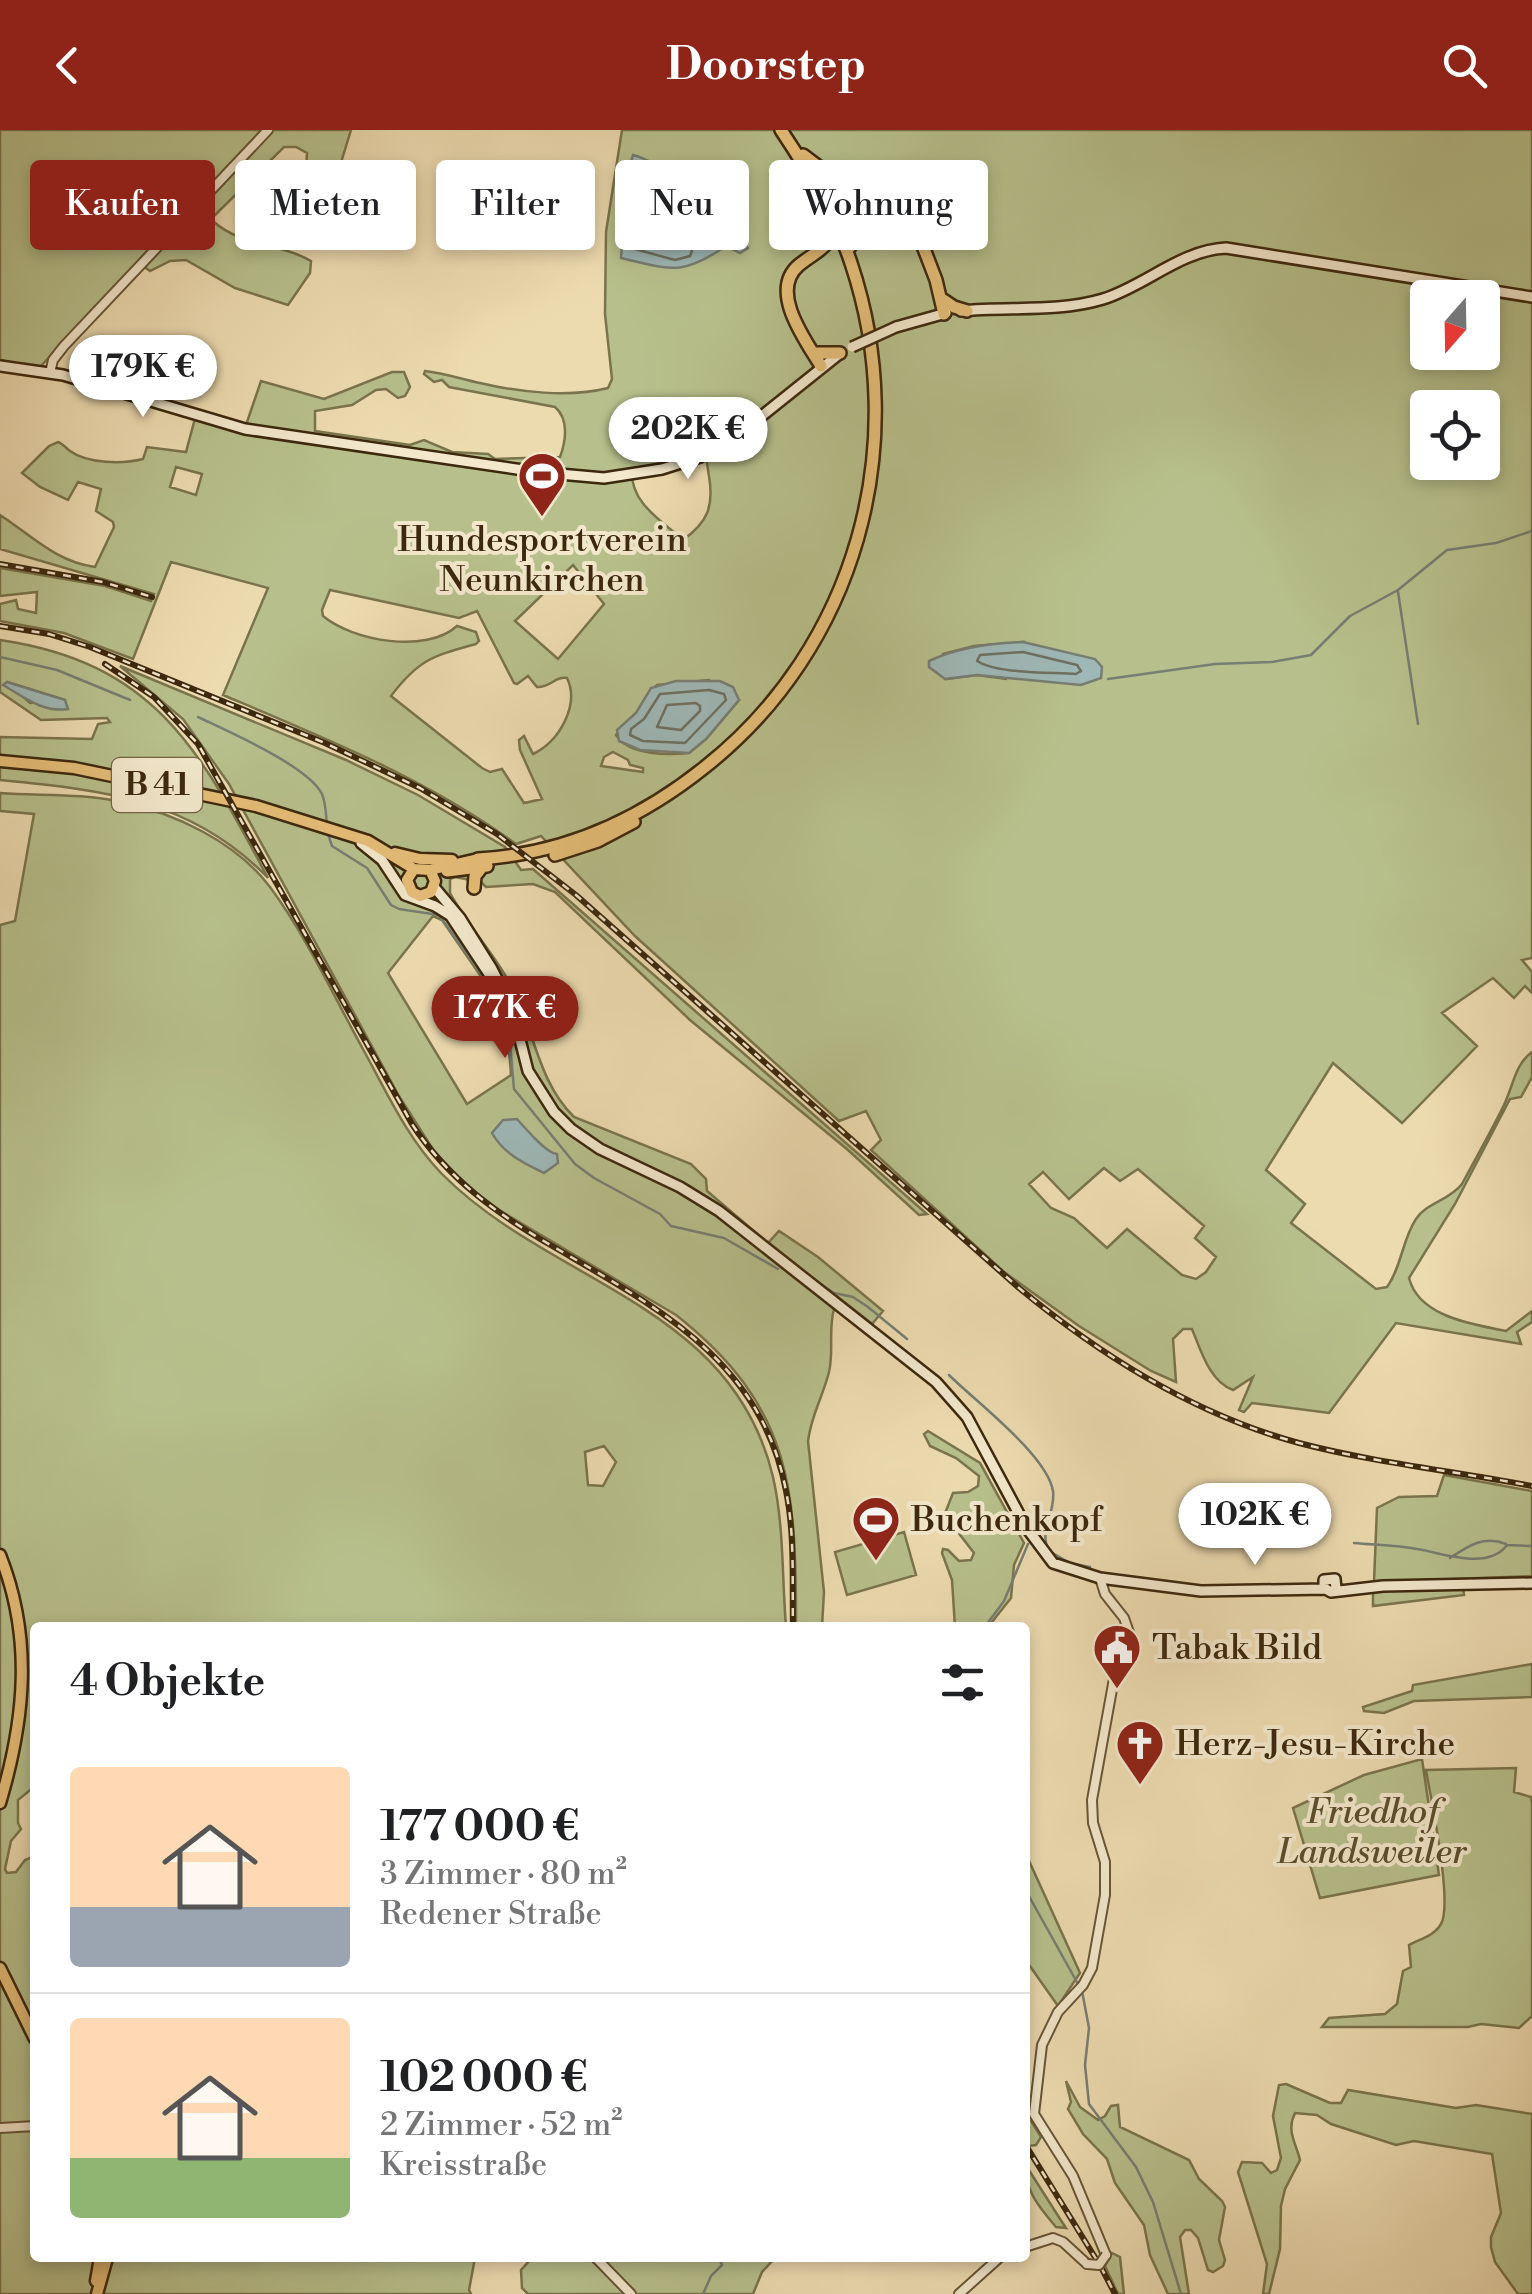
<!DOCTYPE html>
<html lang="de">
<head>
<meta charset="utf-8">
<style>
  :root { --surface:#fff; --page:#f2f2f2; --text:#202124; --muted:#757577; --line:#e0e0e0; --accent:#8f2418 }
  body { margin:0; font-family:"Libre Bodoni",serif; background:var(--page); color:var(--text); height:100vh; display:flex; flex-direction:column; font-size:38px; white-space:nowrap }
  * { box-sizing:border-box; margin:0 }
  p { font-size:32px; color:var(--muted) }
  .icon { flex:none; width:55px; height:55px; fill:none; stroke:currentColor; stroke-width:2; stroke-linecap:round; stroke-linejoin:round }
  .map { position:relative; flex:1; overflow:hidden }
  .side { position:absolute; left:30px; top:1492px; width:1000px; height:640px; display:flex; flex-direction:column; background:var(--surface); border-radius:10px; box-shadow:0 5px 15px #0003 }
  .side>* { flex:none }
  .banner { position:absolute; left:30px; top:30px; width:1000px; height:90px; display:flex; gap:20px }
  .needle { width:65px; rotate:200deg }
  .buttons { position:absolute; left:1410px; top:150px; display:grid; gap:20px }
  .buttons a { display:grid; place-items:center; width:90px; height:90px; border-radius:10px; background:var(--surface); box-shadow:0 5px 15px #0003; font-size:50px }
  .price { position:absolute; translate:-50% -85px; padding:0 22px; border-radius:35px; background:#fff; color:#222; font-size:32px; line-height:65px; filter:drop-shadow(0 2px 5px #0008) }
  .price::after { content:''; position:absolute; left:50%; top:60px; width:30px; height:22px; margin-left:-15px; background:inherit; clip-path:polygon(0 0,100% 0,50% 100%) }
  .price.on { background:var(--accent); color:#fff }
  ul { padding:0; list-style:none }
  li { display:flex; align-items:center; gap:30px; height:250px; padding:0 40px }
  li+li { border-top:2px solid var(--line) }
  li span { display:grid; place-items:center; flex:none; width:280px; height:200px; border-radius:10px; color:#555 }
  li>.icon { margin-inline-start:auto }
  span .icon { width:120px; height:120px; fill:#fffc; stroke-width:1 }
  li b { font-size:42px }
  h2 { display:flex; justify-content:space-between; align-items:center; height:120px; padding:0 40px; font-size:42px }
  .tag { padding:0 35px; border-radius:10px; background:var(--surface); box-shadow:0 5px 15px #0003; font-size:35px; line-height:90px }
  .tag.on { background:var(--accent); color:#fff }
  header { display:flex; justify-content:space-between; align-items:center; height:130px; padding:0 40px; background:var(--accent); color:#fff; font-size:45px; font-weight:800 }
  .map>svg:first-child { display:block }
  .green { fill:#b7c08c; stroke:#7a744c; stroke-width:2.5; fill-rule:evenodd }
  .water { fill:#9eb8b7; stroke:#777e73; stroke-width:2.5 }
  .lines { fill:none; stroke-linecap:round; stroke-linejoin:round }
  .shore { stroke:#6d7062; stroke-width:2.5 }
  .stream { stroke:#777e73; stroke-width:2.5 }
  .tertiary-casing { stroke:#685536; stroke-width:12 }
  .secondary-casing { stroke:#3c280d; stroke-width:14 }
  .primary-casing { stroke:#3c280d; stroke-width:15 }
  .trunk-casing { stroke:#3c280d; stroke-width:16 }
  .tertiary { stroke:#f3e8cc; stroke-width:8 }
  .secondary { stroke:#f3e8cc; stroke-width:9 }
  .primary { stroke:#e6be78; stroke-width:10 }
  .trunk { stroke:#e6be78; stroke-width:11 }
  .rail-casing { stroke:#3c280d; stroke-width:6 }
  .rail { stroke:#f3e8cc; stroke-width:2.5; stroke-dasharray:8; stroke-linecap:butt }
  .tertiary-bridge-casing { stroke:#685536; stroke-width:12; stroke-linecap:butt }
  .secondary-bridge-casing { stroke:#3c280d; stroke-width:14; stroke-linecap:butt }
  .tertiary-bridge { stroke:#f3e8cc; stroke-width:8 }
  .secondary-bridge { stroke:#f3e8cc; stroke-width:9 }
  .labels { text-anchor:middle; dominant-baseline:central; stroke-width:8; stroke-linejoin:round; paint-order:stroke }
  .shield { fill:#f3e8cc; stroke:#736246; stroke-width:2.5 }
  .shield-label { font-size:32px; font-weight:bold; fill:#3c280d }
  .poi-label { font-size:35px; fill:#3c280d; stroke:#f3e8cc; text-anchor:start }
  .park-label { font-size:35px; font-style:italic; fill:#5b4e2d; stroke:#f3e8cc }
</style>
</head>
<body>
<header><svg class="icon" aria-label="back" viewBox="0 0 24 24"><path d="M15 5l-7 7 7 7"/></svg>Doorstep<svg class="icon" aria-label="search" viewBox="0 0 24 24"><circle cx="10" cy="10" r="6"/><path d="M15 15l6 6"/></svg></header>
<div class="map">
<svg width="1532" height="2164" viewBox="0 0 1532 2164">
  <rect width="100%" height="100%" fill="#eddbb0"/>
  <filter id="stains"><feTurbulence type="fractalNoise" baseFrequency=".002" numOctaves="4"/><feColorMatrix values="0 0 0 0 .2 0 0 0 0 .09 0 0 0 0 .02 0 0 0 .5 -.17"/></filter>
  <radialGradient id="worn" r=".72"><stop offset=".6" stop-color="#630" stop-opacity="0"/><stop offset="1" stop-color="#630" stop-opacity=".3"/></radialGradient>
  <path class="green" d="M0,0H351L339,39L331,51L323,52L306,40L307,23L296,17H284L213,87L214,92C241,116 280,113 311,131L310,143L288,175L235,158L186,130L170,131L150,141L139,133L39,238L0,230Z
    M622,0H1532V828L1522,830L1532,842V863L1525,856L1514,868L1493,848L1442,883L1477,916L1402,993L1333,933L1266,1040L1305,1074L1291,1093L1376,1159L1387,1157C1402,1136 1402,1110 1416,1089C1426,1073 1450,1070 1462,1054C1476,1028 1490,1003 1503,977C1513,958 1514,935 1532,922V947L1521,967L1510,969L1455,1074L1409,1148C1419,1187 1472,1194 1506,1201L1532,1181V1192L1517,1202L1521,1214L1396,1193L1329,1283L1252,1273L1244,1282L1239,1280L1253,1247L1233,1260C1210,1252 1201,1221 1192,1199H1183L1173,1209L1176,1252L1151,1241L1079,1196L1004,1142L871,1020L881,1010L866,981L839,991L635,806L541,706L516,714C427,649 325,608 223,565L268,458L171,432L133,529L64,503L0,491V474L16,470L18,479L36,483L37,462L0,466V438L105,456L151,471L154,464L0,419V385C31,405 56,432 95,437L114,397L113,392L96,381L101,359L78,352L68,370L40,357L22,343L49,316L58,312C63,314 66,318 70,321C88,334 123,334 143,329L147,317L186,322L197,281L246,295L261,251L324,269L392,242H404L410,257L405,266L398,268L386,259L376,260L352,275L315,281V301L410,315L424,310L452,322L488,324L495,329L560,327C566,311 569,289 555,277L449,257L442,250L434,252L424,244L425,241C444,243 461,249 480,253C518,262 569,268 608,258L612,249L605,184L606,102ZM1428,168H1482V222H1428ZM1428,278H1482V332H1428ZM703,322C708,331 707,336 709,346C714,376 708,392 683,410C661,390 630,373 632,340ZM176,337L202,344L196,365L170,357ZM573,435L604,474L558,529L515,491ZM330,460L459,488L477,481L514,553L517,554L528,546L537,557C550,558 555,546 567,548C580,575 559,612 533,624L524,606L519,610L520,620L542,669L524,673L502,639L490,642L482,638L391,566C419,529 433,526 476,514L479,511L476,502L457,496C426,524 353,511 323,486L322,480ZM1023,512L1006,549L977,545L946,549L943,524L974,516ZM709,550L739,570L706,609L689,623C666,625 629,625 616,605C622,595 627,592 635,584C644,576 648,564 657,555ZM613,622L628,630L630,635L643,638V642L601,636L604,627ZM1104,1038L1120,1051L1138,1039L1204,1096L1195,1108L1216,1127L1206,1142L1196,1149L1182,1145L1127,1099L1107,1118L1074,1088L1051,1078L1029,1054L1043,1042L1069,1069Z
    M0,510C156,533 200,621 268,748C192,669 103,660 0,650V607L92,609L98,594L110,592L107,588L41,590L0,562ZM7,552L65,570L30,573Z
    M120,536L346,630L418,665L505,717L521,740L533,739L927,1084L919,1085L848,1020L690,890L555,762L533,754L486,757L481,752L455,747L450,749V763C470,799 501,831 517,868C535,908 541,955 574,987L691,1034L706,1049L707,1061L768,1113L779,1101L818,1127L883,1181L872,1194L834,1164L828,1171L834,1179C828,1200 834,1221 829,1242C823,1266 811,1286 808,1311L824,1462L822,1497H796C796,1360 793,1277 676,1185L499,1080L467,1056L434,1021L399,966L229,654L183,589ZM433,786L442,790L482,848L487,846L495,858L490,861C506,888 509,914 511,945L467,974L388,843Z
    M0,663C40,666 81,663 121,672C175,683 236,712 270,757C307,807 334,867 364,921C387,963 408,1009 441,1043C550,1154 732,1173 773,1347C784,1395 782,1448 786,1497L35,1498V1656L18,1670V1693L21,1699L11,1711L5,1739L7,1743L16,1742L25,1730L35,1726V2128H475L469,2160L471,2164H0V795L15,791L34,684L0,681ZM604,1316L616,1332L603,1356L588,1355L585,1322Z
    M928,1301L980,1333L1024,1413L1014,1435L1011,1468L988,1497H955L952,1450L942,1423L943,1419L948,1420L959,1431L971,1430L974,1423L957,1401L942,1391L953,1363L968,1362L978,1356L979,1346L956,1328L930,1316L924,1304Z
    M1444,1345L1532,1361V1446L1374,1452L1377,1378L1399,1367L1437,1366Z
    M904,1402L916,1445L847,1465L835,1422Z
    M1463,1457L1464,1465L1373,1476V1461Z
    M1532,1534V1567L1414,1571L1384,1583L1364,1581L1363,1577L1412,1561L1413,1555Z
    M1422,1629L1439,1745L1320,1768L1293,1678L1364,1645Z
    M1516,1638L1514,1662L1531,1667L1532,1673V1886L1519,1898L1481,1894L1468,1897H1322L1329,1888L1385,1884L1397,1874L1403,1841L1411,1837L1409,1815C1420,1809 1434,1806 1441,1794C1453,1773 1431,1669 1426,1640Z
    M1025,1722L1080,1843L1058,1876L1025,1829Z
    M1066,1951L1080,1977L1098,1990L1105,1986L1111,1976L1118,1975L1120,1997L1189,2030L1199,2049L1222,2071L1225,2077L1219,2110L1225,2130L1223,2136L1213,2142L1208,2140L1198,2108L1191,2100H1185L1180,2107L1189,2164H1168L1150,2125L1144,2095L1115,2053L1107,2029L1083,2004L1068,1979L1071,1972Z
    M1286,1954L1330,1973H1341L1348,1960L1456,1978L1476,1975L1532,1984V2164H1518L1495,2132L1491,2117V2107L1501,2083L1492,2024L1414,2011L1396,2015L1331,1994L1317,1985L1295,1983C1286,2001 1296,2013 1300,2030L1285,2059L1281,2076L1280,2119L1269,2164H1263L1267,2134L1238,2042L1242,2032L1262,2033L1271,2043L1277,2040L1281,2028L1273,1986L1279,1955Z
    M1025,1960L1029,1973L1028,1986L1041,2007L1036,2015L1029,2016L1025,2009Z
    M1025,2034L1062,2092L1066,2098L1056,2097C1039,2077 1025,2061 1025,2034Z
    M1112,2123L1120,2127L1124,2164H1118L1105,2136Z
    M532,2128H775L762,2142L753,2164H528L522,2158L521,2140Z"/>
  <path class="water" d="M633,25C650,29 664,42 687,48C691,55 698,62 698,70C700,87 684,119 714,115L719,105C730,107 744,111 748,118L740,123L726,116C682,146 672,140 621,128L627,46Z
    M1023,512L1095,529L1102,537L1101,548L1081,555L977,545L945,549L929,537V531C958,517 991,513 1023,512Z
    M676,551H720L733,557L739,570L706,609L689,623L640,620L619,611L617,600L636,583L651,558Z
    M7,552L65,570L68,579C43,583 24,567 3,555Z
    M517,989C526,999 546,1023 557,1024L558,1033L544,1043C523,1033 503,1023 492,1003L503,990Z"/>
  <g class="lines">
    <path class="shore" d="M644,42C654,47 676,53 682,58C695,70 679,99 692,121L690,126L675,130L631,118L637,48L639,43Z
      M651,62L675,71L673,111L670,115L644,108L648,66Z
      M1023,522L1077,535L1081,541L1076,544C1050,542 997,544 977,531L980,525Z
      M709,560L724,564L726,570L685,613L643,611L630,605L631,599L644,589L660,564Z
      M696,573L700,576V581L681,600L657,597L667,575Z"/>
    <path class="stream" d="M1398,462L1418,594
      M0,527L57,540L130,570
      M1108,549L1215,534L1272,532L1311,525L1350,486L1398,460L1447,420L1496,413L1532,401
      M198,587C227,601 308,636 322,664C326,673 326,686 327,696
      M328,704L332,716L367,738L391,775L399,779L439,785L483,846
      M493,862L509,901L514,959L575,1034L594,1048L660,1084L671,1096L724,1108L778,1139
      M813,1149L834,1163L853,1167L868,1177L907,1209
      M949,1245C975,1271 1047,1325 1053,1361C1056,1384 1038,1400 1049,1421L1070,1433L1090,1437
      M1354,1413C1375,1415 1397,1415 1417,1419C1443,1423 1488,1441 1507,1415L1532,1416
      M1450,1428C1468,1416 1484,1405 1506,1414
      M984,1498L1004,1471L1028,1414
      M1025,1759L1078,1854
      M1082,1861L1089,1898L1085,1935L1089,1974L1136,2037L1153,2072L1181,2164
      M703,2164L711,2146L722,2135L719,2128"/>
    <g class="tertiary-casing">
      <path id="tertiary" d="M50,243L53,230L64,216L268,0
        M1100,1448L1105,1464L1124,1488L1130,1505L1115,1543L1092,1670L1093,1693L1105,1732V1765L1092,1838L1083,1855L1058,1882L1042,1915L1034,1984L1073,2046L1106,2125
        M0,1998L35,1996
        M1025,2117L1053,2108L1063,2112L1087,2134
        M596,2128L631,2164
        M959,2164L999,2128"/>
    </g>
    <g class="secondary-casing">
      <path id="secondary" d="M961,181C1008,176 1056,183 1103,169C1145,156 1181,120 1226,118L1532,167
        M896,197L946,183
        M0,236L63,245L245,299L537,342L604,348L662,339L700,327L748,297L838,225
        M361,713L382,730L405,765L435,776L451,786
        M434,757L460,788L492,839L512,878L528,941L554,982L571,999L600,1019L680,1057L719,1081L936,1252L967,1287L1026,1397L1053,1433L1100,1448L1201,1461L1325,1459
        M448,782L489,844
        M1336,1459L1335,1449L1324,1450V1458L1331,1462L1383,1456L1532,1453"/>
    </g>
    <g class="primary-casing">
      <path id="primary" d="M0,631L74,638L256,676L368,711L414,739
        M395,723L420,729L452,730
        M430,740L435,751L431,762L420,766L412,762L407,750L414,739L430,740L478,729
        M0,1425C33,1508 25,1589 0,1673
        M0,1838L35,1909
        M96,2151L100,2128
        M97,2164L107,2128"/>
    </g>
    <g class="trunk-casing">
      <path id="trunk" d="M803,25L839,52L883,57L906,72L936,150L944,184
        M850,117C849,90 852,64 884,61
        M942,169L954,177L967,181
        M813,223H840
        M821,236C806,211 768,161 799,135C816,121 832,118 833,94
        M555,725L598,711L634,692
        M478,729C564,724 639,690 705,637C856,518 912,315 851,133C835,85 809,42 781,0
        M447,741L487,736
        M474,758L475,746L482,737"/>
    </g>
    <use href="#tertiary" class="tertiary"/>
    <use href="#secondary" class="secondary"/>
    <use href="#primary" class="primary"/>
    <use href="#trunk" class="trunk"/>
    <g class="rail-casing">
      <path id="rail" d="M0,434L103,452L152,467
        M0,496L49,504L90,517L325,613L420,658L497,704L576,765L1019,1158C1100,1225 1196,1285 1299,1313C1375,1333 1455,1341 1532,1356
        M105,534L154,567L198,614L412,994C448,1049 497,1084 554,1117C656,1177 762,1231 786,1361C795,1405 792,1452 793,1498
        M1025,2014L1101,2137L1115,2164"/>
    </g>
    <use href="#rail" class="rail"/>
    <g class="tertiary-bridge-casing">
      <path id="tertiary-bridge" d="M1087,2134L1099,2135L1106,2125"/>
    </g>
    <g class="secondary-bridge-casing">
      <path id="secondary-bridge" d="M852,217L896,197"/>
    </g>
    <use href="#tertiary-bridge" class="tertiary-bridge"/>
    <use href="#secondary-bridge" class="secondary-bridge"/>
  </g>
  <defs>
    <g id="stadium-pin" transform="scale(2.5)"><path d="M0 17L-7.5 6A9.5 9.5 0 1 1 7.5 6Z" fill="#8f2418" stroke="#f3e8cc"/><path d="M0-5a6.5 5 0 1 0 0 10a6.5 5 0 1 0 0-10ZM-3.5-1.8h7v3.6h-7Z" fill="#fff"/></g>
    <g id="civic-pin" transform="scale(2.5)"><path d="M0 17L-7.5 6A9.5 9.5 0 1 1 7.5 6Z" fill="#8f2418" stroke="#f3e8cc"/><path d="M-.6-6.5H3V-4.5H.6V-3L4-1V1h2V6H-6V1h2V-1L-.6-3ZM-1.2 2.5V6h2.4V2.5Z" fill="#fff"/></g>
    <g id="church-pin" transform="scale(2.5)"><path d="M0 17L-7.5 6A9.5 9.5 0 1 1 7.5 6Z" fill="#8f2418" stroke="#f3e8cc"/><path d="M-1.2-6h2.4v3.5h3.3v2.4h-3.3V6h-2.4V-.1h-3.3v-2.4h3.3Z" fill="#fff"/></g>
  </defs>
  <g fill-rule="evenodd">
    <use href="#stadium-pin" x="542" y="346"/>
    <use href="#stadium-pin" x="876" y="1390"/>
    <use href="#civic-pin" x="1117" y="1518"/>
    <use href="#church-pin" x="1140" y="1614"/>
  </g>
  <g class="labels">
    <rect class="shield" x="112" y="628" width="90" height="54" rx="8"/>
    <g class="shield-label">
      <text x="157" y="655">B 41</text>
    </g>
    <g class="poi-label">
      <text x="542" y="410" text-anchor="middle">Hundesportverein<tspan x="542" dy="40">Neunkirchen</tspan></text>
      <text x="911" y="1390">Buchenkopf</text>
      <text x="1152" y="1518">Tabak Bild</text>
      <text x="1175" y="1614">Herz-Jesu-Kirche</text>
    </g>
    <g class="park-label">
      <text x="1372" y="1682">Friedhof<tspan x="1372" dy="40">Landsweiler</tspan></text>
    </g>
  </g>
  <rect width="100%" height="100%" filter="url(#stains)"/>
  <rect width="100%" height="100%" fill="url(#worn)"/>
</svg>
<div class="buttons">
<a><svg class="needle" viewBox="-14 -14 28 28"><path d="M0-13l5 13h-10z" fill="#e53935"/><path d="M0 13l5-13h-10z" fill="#757577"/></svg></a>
<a><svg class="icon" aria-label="locate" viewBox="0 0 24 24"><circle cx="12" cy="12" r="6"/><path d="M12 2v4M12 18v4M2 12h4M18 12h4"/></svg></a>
</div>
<b class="price" style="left:143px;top:290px">179K €</b>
<b class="price" style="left:688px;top:352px">202K €</b>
<b class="price on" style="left:505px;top:931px">177K €</b>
<b class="price" style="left:1255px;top:1438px">102K €</b>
<div class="banner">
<a class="tag on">Kaufen</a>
<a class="tag">Mieten</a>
<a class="tag">Filter</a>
<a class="tag">Neu</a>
<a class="tag">Wohnung</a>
</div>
<section class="side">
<h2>4 Objekte<svg class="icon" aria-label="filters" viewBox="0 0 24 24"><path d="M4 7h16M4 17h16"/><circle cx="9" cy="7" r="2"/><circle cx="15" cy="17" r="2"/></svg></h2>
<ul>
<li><span style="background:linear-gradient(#ffd9b3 70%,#9aa5b1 0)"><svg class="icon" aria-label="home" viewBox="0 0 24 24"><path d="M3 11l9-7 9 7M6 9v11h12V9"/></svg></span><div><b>177 000 €</b><p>3 Zimmer · 80 m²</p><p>Redener Straße</p></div></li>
<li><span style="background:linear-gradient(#ffd9b3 70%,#8fb573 0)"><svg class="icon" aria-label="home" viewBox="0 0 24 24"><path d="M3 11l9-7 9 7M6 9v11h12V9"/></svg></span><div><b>102 000 €</b><p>2 Zimmer · 52 m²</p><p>Kreisstraße</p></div></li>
</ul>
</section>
</div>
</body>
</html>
